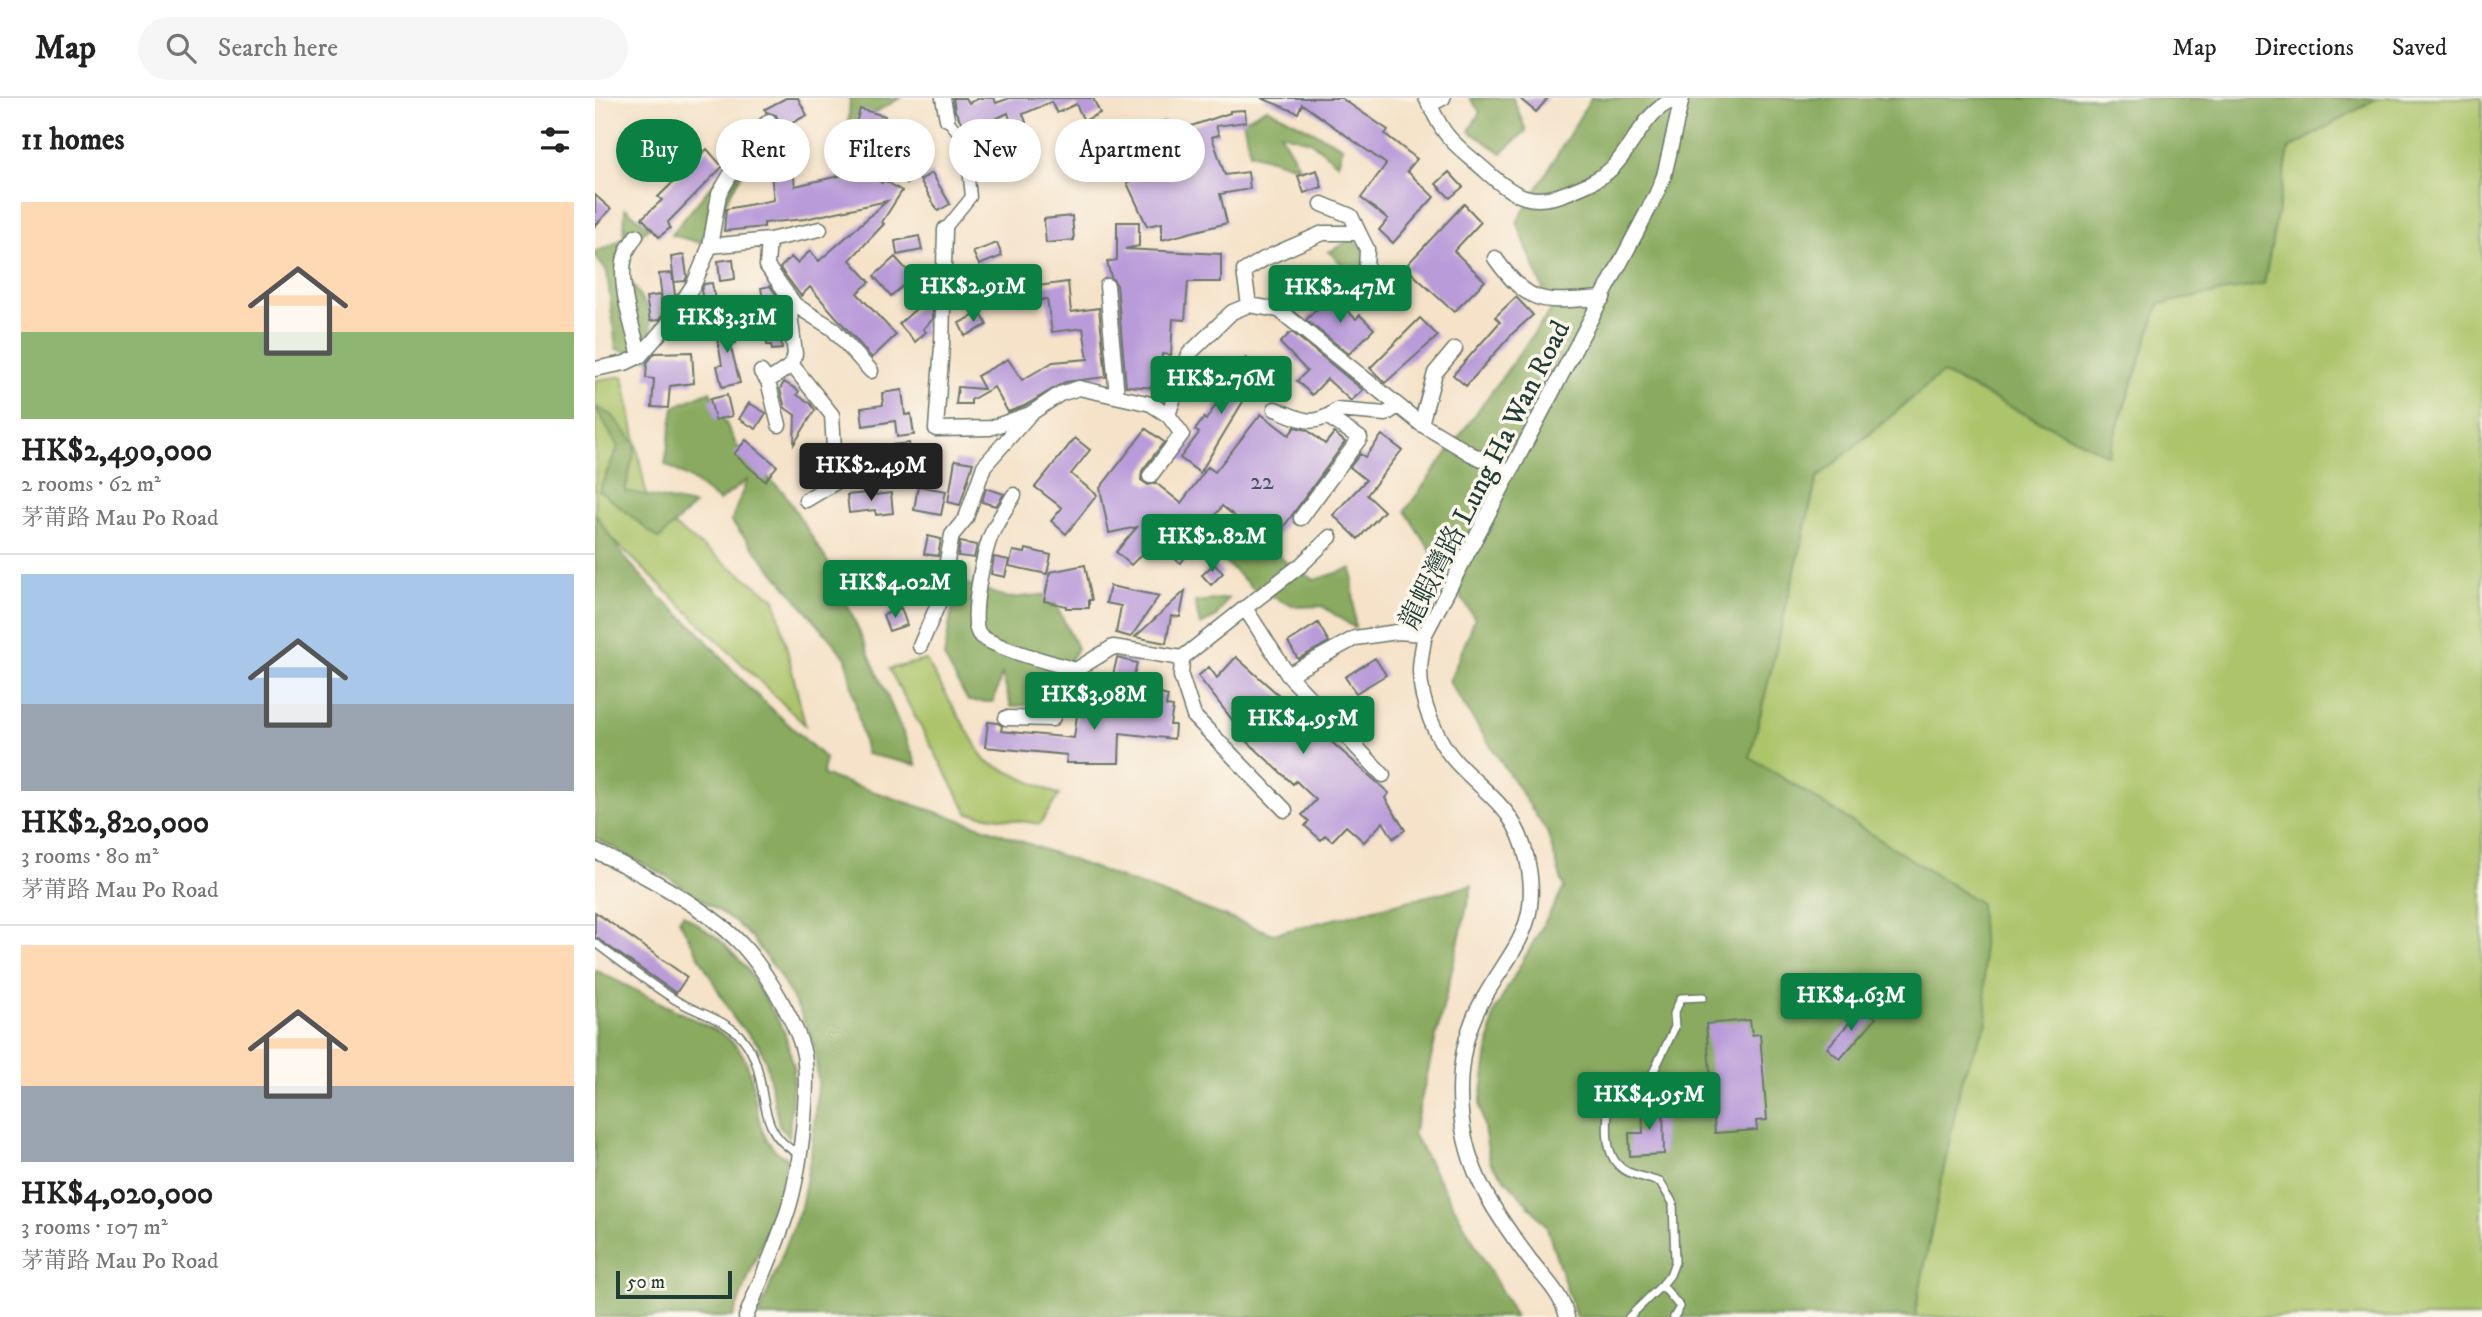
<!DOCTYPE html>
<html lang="en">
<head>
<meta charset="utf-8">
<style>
  :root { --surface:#fff; --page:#f6f6f6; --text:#222; --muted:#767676; --line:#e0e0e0; --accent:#0b8043 }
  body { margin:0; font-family:"IM FELL DW Pica","Noto Serif TC",serif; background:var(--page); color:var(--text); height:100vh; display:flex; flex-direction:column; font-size:26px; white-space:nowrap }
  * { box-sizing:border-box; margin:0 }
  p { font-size:23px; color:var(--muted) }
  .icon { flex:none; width:38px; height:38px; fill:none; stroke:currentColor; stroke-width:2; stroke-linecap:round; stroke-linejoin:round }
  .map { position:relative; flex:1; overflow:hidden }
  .side { display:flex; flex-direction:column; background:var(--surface); width:595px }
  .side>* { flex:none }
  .guide { position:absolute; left:21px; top:21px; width:665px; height:63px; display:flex; gap:14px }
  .scale { position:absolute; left:21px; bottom:18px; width:116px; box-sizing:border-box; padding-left:7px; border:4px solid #1f3d34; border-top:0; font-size:19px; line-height:24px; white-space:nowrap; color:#1f3d34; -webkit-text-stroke:5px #fbf7ec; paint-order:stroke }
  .price { position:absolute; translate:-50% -60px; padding:0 16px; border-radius:7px; background:var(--accent); color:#fff; font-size:23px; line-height:46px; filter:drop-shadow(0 2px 4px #0008) }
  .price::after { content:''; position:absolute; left:50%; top:42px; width:21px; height:16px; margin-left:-10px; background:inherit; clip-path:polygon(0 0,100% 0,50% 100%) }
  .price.active { background:#222; color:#fff }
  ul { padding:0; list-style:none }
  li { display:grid; align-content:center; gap:14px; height:371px; padding:0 21px }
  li+li { border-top:2px solid var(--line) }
  li span { display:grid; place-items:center; height:217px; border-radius:0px; color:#555 }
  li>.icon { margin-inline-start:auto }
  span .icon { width:126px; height:126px; fill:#fffc; stroke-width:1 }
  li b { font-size:30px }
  h2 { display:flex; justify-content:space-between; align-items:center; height:84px; padding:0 21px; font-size:30px }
  .tag { padding:0 24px; border-radius:32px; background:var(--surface); box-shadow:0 4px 10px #0003; font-size:24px; line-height:63px }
  .tag.active { background:var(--accent); color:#fff }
  header { display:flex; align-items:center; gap:42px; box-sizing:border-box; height:98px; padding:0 35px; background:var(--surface); border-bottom:2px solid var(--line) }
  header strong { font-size:33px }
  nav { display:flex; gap:38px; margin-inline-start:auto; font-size:24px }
  .search { width:490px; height:63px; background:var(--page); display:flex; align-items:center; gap:18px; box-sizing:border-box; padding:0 24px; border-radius:38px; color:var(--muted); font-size:26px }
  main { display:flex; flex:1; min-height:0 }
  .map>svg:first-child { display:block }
  .green { fill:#acc46a; stroke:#66804f; stroke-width:2 }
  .forest { fill:#89aa5e; stroke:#547449; stroke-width:2 }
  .building { fill:#b99bd9 }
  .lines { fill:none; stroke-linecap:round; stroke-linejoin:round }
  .service-casing { stroke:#6a7768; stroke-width:10 }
  .pedestrian-casing { stroke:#6a7768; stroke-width:13 }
  .minor-casing { stroke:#6a7768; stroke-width:17 }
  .service { stroke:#fff; stroke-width:7 }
  .pedestrian { stroke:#fff; stroke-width:10 }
  .minor { stroke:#fff; stroke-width:14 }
  .labels { text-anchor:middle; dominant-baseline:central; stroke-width:7; stroke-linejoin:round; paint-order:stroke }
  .number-label { font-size:24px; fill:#46545d }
  .street-label { font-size:28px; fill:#1f3d34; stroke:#fbf7ec }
</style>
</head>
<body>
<header>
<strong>Map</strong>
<div class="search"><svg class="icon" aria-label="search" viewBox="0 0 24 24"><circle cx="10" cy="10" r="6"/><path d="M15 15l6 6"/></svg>Search here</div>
<nav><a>Map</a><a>Directions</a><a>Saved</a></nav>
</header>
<main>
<section class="side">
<h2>11 homes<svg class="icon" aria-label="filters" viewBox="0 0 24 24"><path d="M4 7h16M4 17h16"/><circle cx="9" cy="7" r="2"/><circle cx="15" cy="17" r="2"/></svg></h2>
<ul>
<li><span style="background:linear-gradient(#ffd9b3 60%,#8fb573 0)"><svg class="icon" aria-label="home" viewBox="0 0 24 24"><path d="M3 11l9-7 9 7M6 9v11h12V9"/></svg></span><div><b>HK$2,490,000</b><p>2 rooms · 62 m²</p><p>茅莆路 Mau Po Road</p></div></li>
<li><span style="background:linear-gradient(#a9c7e8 60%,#9aa5b1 0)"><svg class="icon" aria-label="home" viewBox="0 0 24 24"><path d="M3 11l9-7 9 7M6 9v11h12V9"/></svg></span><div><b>HK$2,820,000</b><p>3 rooms · 80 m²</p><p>茅莆路 Mau Po Road</p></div></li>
<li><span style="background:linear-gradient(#ffd9b3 65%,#9aa5b1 0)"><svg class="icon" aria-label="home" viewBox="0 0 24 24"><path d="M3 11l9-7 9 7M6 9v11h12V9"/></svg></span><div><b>HK$4,020,000</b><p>3 rooms · 107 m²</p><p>茅莆路 Mau Po Road</p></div></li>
</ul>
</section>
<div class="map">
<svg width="1887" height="1219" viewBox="0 0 1887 1219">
  <rect width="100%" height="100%" fill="#fbf7ec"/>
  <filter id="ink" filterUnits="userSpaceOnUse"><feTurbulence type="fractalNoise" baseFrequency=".0143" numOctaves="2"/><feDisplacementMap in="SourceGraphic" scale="14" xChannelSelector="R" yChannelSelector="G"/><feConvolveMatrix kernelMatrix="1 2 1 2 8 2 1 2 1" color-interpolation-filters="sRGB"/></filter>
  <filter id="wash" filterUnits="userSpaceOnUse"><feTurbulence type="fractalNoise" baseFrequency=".00686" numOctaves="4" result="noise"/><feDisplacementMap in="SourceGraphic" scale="28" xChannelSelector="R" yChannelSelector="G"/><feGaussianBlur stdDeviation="1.57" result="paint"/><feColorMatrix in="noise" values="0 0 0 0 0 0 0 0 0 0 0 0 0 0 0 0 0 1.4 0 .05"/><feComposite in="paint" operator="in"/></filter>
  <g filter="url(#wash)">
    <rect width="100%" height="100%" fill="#f5e2c8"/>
    <path class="green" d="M1782,0H1887V1219H1323L1320,1215L1367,978L1392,925L1155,659L1222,380L1347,275L1513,357L1564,205L1669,186L1694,51Z
      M28,278L54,410L180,501L210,627L0,424V282Z
      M331,562L390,663L464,697L445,726L373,715L294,571Z"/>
    <path class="forest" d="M255,0H305L276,17L261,41L253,30Z
      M875,0H918L931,33L907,55L874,33L885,14Z
      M996,0H1782L1694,51L1669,186L1564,206L1513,357L1347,275L1222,380L1155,659L1385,805L1392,925L1367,979L1320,1215L1323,1219H981L951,1127L895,1064L885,1007L899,914L969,790L952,734L854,584L880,521L810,413L956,212L922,124Z
      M672,10L748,49L743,66L715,43L685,35L705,70L655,55L648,23Z
      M156,60L107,145L76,137L130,71Z
      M30,110L54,129L21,159L55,215L58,263L21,251L12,174L0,158V153L11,150L29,140Z
      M757,141L781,163L789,190L758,177L734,154Z
      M115,293L142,348L190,396L237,471L322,667L271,656L251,560L136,423L152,382L124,403L97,382L70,366L79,309Z
      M0,309L17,317L41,347L30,393L99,407L64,441L4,392L23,349Z
      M0,415L30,460L64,498L101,531L154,590L230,660L228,677L396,732L678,836L877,787L818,1036L921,1219H163L206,1109L216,1057L223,983L220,952L216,938L203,910L181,872L156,839L140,824L73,779L0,740Z
      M655,423L688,462L720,482L757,470L760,530L727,508L702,509L660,492L616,451L638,460L637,437Z
      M362,483L414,500L456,496L482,550L453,604L416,609L407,576L398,604L373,603L349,559Z
      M633,500L620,520L605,527L600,504Z
      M88,816L125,842L151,869L189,933L199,970L194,1039L184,1027L171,963L164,947L139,921L84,822Z
      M0,872L128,936C135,942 143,948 147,956C167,989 152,1040 192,1060L183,1102L138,1219H0Z"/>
    <g id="blocks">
      <path class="building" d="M191,0H203L212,17L182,33L181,30L183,22L181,17L171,14L170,11Z
        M358,0H371L374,5L385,0H399L401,5L415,0H498L505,15L489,23L481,6L462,15L456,4L428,16L431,24L417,28L413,15L388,27L386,21L369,29L360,13Z
        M666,0H746L793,32L790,36L822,61L812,73L839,99L798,145L784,132L793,121L766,100L791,66L707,6L703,15Z
        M924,0H953L941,14Z
        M265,11L290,18L285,32L261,25Z
        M650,12L651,24L621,28L624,37L617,39L630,77L653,74L655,91L625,96L632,125L567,142V125L552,128L532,85L566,70L549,32L570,23L575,35L635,15V13Z
        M112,51L125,66L131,65L73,124L75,130L64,139L47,120L67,102L63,99Z
        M314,54L323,70L312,86L299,63Z
        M196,56L200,88L257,75L261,68L287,85L289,82L307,93L287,124L289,126L255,162L275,184L262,195L301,237L277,260L215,189L206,198L185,170L196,159L202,165L215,153L224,163L292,103L210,121L169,125V129L129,133L131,111L179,102L174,59Z
        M722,72L727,89L709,95L703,78Z
        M854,74L868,89L855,100L841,86Z
        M337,75L355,106L343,113L325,82Z
        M0,97L16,111L0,128Z
        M869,106L886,124L859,153L890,183L859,214L810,169Z
        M477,118L479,142L451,145L449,121Z
        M522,124H544V148L530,151L626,156V184H593L590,222L578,221L576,257L567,256L565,290L531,288L522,187L516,179L512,164L522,162Z
        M324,138L327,152L302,157L300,143Z
        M402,145L407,158L384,167L378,154Z
        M89,157L92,178L90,183L79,184L76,159Z
        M300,159L318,179L296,198L279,178Z
        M138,161L140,181L125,183L123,163Z
        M77,175L80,197L79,200L67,201L64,176Z
        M442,183L443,188L473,184L476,214L504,210L511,279L470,284L429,308L413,314L399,289L376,302V306H361L363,289L389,291L382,278L413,261L427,282L458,264L493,261L488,230L457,234L452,201L428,205L425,186Z
        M117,185L121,207L109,209L106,192L109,186Z
        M175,188L182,198L187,251L177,252L176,247H172L169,222H172L166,190Z
        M65,197L68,216L64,222L55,223L51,199Z
        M736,197L761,221L765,217L779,231L754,256L711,222Z
        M921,199L938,217L917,236L871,288L858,277L905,224L900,219Z
        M332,201L338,208V221L328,231L331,234L320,244L304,226Z
        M386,214L392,227L370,238L364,225Z
        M825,220L843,238L790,285L775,270Z
        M137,224L141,245L135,246L145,285L127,289L122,268L127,267L120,227Z
        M695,235H698L768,292L756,303L732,281L717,297L702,283L712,273L685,245Z
        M97,254L99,285L75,288L73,310L57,309L59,281L51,280L52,265L60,255Z
        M651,260L669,272L658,287L605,375L585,360L604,335L600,332L609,320L611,322Z
        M189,284L204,293L202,297L215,305L220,312L199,346L200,317L190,310L185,291Z
        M307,292L310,317L316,316L319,337L302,339L300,323L268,328L266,310L288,307L287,295Z
        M132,297L137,318L120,322L115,301Z
        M154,305L171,315L161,331L144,321Z
        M666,316L694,337L700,329L712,332L730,346L739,335L750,344L674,449L658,436L660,434L627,408L586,465L557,446L536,467L521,454L542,429L514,435L505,390L551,331L569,344L547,373L546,382L553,387L561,385L586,405L613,369L620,374Z
        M787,337L807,352L772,397L789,413L763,441L738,417L771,382L755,369L765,356L770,359Z
        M480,340L495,352L476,376L502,397L471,436L456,423L467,410L440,389Z
        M151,342L182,368L170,383L139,356Z
        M314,345L317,365L299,367L297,347Z
        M360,362L378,365L365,407L353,404Z
        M323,388L351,393L346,417L319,412Z
        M391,390L409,396L401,408L387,404Z
        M271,395L272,398L296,395L298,415L281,417L280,412L254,415L252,397Z
        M333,438L346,441L343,458L329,456Z
        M365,444L382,447L379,460L363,458Z
        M431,451L456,457L452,476L414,468L418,453L430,455Z
        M399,459L414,462L410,479L396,476Z
        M619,466L628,475L616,487L607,477Z
        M490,467L497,502H494V510H471V508L449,503L455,474Z
        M327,480L333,497L314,503L308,487Z
        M515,488L564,498L536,539L521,535L526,508L511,505Z
        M590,493L585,519L576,518L571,545L540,539Z
        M306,510L312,527L294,533L288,517Z
        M723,525L734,544L703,561L693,544Z
        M641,559L794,695L790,700L810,732L798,740L788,724L769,744L751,728L737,743L730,737L726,742L710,728L714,723L707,717L721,702L701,683L698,686L639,631L642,628L603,578L614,569L622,580Z
        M522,560L542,565L538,581L518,577Z
        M780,560L791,577L761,595L750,579Z
        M543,590L573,598L571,608L578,609L575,627H580L579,641L525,635L524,665H471L472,657L390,649L393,624L403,625L407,628L406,633L479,640L482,617L489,618V613L537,617Z
        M0,814L92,879L81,895L0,839Z
        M1268,909L1281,920L1245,961L1232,950Z
        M1155,922L1157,937L1165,936L1172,1022L1161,1023L1162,1032L1120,1035L1111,926Z
        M1047,1004H1068L1069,1056L1035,1058L1034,1035H1048Z"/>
    </g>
  </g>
  <g filter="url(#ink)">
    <use href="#blocks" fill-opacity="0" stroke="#6a7768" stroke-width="2"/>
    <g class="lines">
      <g class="service-casing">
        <path id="service" d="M0,845C26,864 52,884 79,901C101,915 130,920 148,941C179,979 154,1031 204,1056
          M1067,1187L1085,1209L1079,1219
          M1034,1219L1067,1187L1075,1177L1080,1164L1078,1105L1065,1084C1055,1081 1043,1078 1033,1074C1005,1061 1013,1021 1014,996L1053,985L1080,929L1079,916L1086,900L1108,899"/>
      </g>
      <g class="pedestrian-casing">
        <path id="pedestrian" d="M350,131L376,99L370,43L352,21"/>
      </g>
      <g class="minor-casing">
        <path id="minor" d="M348,0L352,21
          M831,0C837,11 842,23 849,33C860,49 878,61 892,74C920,99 937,109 974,94C989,88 1004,82 1016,71C1037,52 1056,0 1086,2
          M834,7L848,0
          M350,131L347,247L341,331L395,330L435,316L465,296L484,290L556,306L573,317L594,256L637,214L654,207L684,212L826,326L876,356L915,374
          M764,135L772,151L770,192
          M41,138C38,143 34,148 32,153C20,180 38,230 45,258
          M174,142L225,131
          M115,148L174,142L172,168L200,207L195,216L200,256L197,267L173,283L166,274
          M900,160C936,211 951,203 1008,200
          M512,188L522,298
          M200,207L237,230L276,273
          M654,207L649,173L669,161L728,135H764L756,118L727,106
          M197,267L237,317L241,384L211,402
          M0,271L30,265L45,258L72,227L99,186L115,148L124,96L159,37L174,23
          M173,283L184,327
          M680,311C706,321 717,331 742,312L791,316L803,308
          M826,326L840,275L860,251
          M555,378L587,336L573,317
          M419,397C411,410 403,422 397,435C389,451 374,523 384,536C396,550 462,566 481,572L518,549L587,560L650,510L693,577L760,540L802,534L830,536
          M706,420L765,340L733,319
          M650,510L706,467L735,439
          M325,548L344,504L357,437L371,420L389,368L434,317
          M587,560L586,578L599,618L690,712
          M693,577L788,677
          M411,620L457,621L481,572
          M0,753C46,775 112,809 147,847C162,863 173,881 184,899C194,918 205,936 209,957C215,994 205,1069 195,1105C184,1144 165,1182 151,1219
          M972,1219C967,1196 949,1180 935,1162C895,1109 865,1064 865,994C865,963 872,930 887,903C917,850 947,829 932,761C921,711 894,699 862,665C841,642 825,604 825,573C825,561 828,548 830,536L1061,97L1069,78L1087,0"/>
      </g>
      <use href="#service" class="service"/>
      <use href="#pedestrian" class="pedestrian"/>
      <use href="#minor" class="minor"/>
    </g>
  </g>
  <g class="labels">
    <g class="number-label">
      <text x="667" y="384">22</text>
    </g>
    <g class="street-label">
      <text transform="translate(890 377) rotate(-63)">龍蝦灣路 Lung Ha Wan Road</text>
    </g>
  </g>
</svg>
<div class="scale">50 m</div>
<b class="price" style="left:378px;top:226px">HK$2.91M</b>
<b class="price" style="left:745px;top:227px">HK$2.47M</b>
<b class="price" style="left:132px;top:257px">HK$3.31M</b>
<b class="price" style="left:626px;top:318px">HK$2.76M</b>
<b class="price active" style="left:276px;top:405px">HK$2.49M</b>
<b class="price" style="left:617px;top:476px">HK$2.82M</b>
<b class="price" style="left:300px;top:522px">HK$4.02M</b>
<b class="price" style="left:499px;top:634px">HK$3.98M</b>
<b class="price" style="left:708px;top:658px">HK$4.95M</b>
<b class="price" style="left:1256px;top:935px">HK$4.63M</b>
<b class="price" style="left:1054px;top:1034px">HK$4.95M</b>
<div class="guide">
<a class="tag active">Buy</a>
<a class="tag">Rent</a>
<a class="tag">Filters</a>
<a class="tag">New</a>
<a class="tag">Apartment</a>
</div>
</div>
</main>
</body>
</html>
